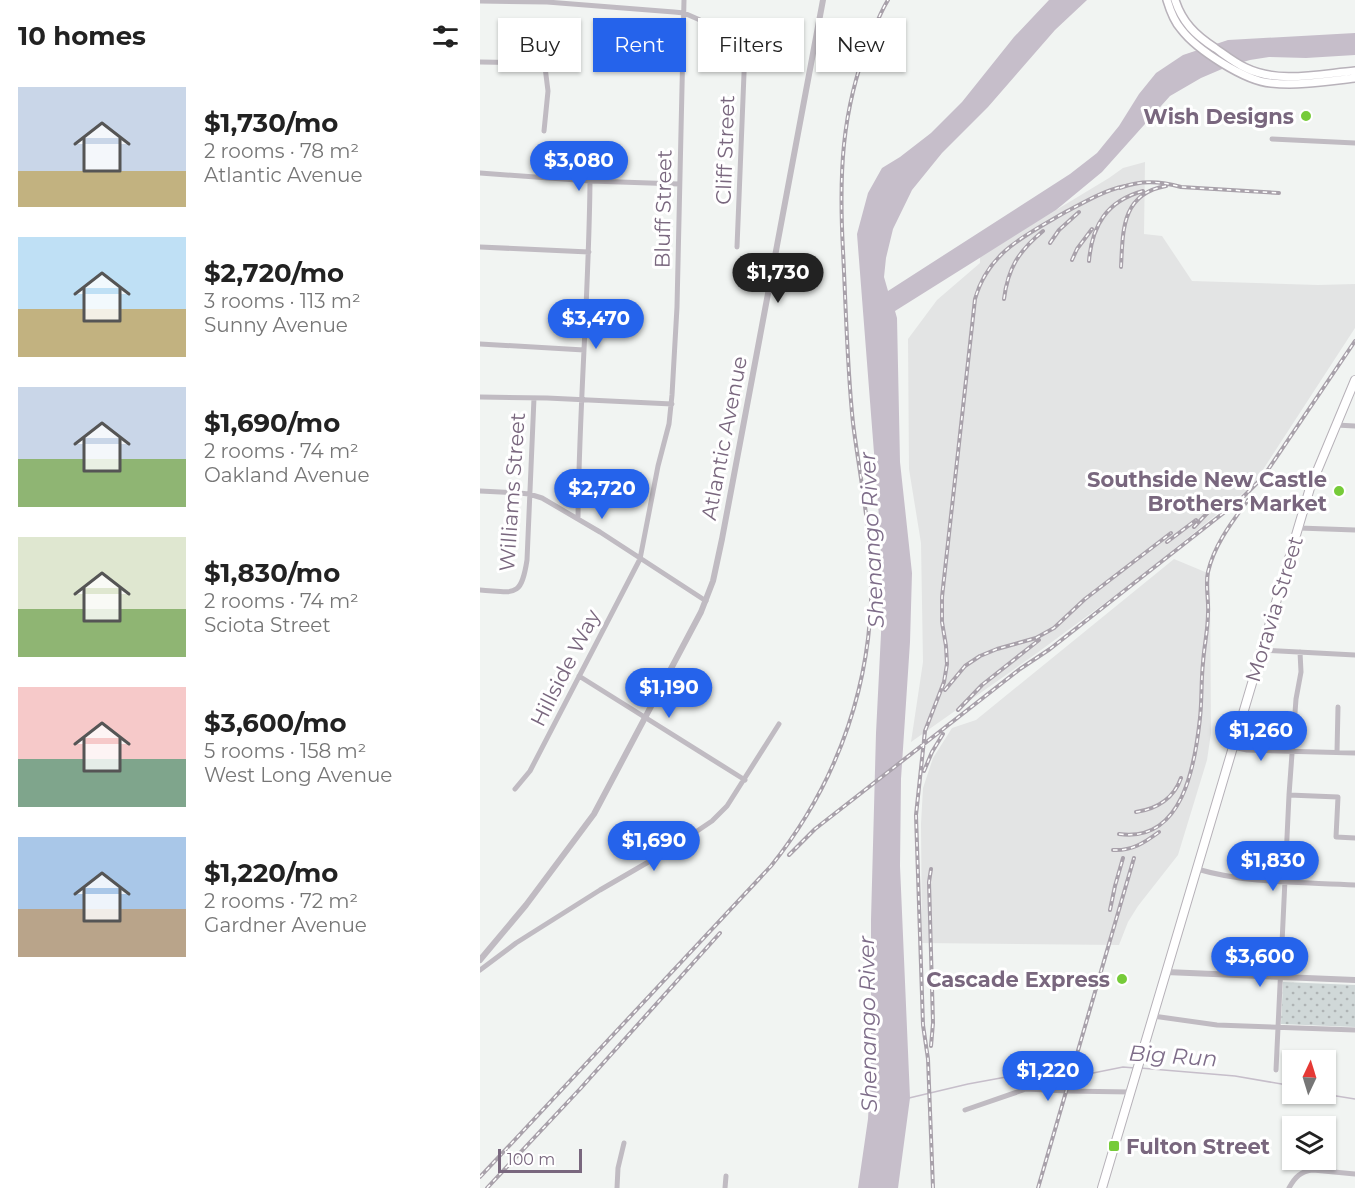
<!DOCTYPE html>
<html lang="en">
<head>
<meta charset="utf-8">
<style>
  :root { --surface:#fff; --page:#f6f6f6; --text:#222; --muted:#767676; --accent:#2563eb }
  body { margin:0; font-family:Montserrat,sans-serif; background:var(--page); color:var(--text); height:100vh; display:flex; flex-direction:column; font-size:22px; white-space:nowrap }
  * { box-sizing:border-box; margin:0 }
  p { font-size:20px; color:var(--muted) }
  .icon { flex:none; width:33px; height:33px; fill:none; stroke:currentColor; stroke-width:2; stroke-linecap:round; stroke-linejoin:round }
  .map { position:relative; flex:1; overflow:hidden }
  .drawer { display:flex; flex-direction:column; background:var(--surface); width:480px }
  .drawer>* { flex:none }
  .hud { position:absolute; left:18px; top:18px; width:570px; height:54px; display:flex; gap:12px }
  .needle { width:39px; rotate:4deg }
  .controls { position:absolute; left:802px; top:1050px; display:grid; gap:12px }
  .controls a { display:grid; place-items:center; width:54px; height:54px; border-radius:0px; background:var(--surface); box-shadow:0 2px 4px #0004; font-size:30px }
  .scale { position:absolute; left:18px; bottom:15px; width:84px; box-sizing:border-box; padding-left:6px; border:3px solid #79677e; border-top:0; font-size:16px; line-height:21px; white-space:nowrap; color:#79677e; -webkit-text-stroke:4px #fff; paint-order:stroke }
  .price { position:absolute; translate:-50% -51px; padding:0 14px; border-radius:21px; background:var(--accent); color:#fff; font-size:20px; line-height:39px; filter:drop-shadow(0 2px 3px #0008) }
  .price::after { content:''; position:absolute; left:50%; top:36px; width:18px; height:14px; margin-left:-9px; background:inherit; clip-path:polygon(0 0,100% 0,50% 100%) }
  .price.on { background:#222; color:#fff }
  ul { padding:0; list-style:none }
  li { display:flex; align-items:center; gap:18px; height:150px; padding:0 18px }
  li span { display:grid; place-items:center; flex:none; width:168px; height:120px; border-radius:0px; color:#555 }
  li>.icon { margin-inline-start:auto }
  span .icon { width:72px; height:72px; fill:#fffc; stroke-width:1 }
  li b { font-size:26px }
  h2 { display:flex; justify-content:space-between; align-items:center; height:72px; padding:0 18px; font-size:26px }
  .chip { padding:0 21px; border-radius:0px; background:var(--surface); box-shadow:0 2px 4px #0004; font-size:21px; line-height:54px }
  .chip.on { background:var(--accent); color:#fff }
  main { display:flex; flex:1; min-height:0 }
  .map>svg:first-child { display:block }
  .built { fill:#e3e4e4 }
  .grass { fill:url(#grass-dots) }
  .water { fill:#c6beca }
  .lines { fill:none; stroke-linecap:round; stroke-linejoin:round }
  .stream { stroke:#c6beca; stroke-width:1.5 }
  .secondary-casing { stroke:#b8b2ba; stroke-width:10 }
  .primary-casing { stroke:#b6b1b8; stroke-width:10 }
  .minor { stroke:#c0bbc2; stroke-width:5 }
  .tertiary { stroke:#c0bbc2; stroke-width:6 }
  .secondary { stroke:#fff; stroke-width:7 }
  .primary { stroke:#fff; stroke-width:8 }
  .rail-casing { stroke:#a8a1aa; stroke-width:4 }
  .rail { stroke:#fff; stroke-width:1.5; stroke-dasharray:4.5; stroke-linecap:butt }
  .poi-dot { fill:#76cb39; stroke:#fff; stroke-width:2 }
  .labels { text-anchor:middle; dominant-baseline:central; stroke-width:6; stroke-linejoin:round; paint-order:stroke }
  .poi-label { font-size:21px; font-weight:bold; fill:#79677e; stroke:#fff; text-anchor:end }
  .street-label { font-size:21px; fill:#79677e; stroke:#fff }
  .water-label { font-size:22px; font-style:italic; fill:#7e6d89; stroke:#fff }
</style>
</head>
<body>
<main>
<section class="drawer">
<h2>10 homes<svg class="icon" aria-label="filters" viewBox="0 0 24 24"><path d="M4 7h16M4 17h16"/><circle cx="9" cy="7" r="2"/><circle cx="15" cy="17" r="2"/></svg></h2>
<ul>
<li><span style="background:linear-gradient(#c9d6e8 70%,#c2b280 0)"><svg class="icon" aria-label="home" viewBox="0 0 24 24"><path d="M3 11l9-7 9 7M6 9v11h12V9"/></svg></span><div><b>$1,730/mo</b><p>2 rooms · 78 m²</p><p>Atlantic Avenue</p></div></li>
<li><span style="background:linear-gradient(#bfe0f5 60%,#c2b280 0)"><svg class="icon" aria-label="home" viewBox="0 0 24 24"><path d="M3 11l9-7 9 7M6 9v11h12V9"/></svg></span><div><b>$2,720/mo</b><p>3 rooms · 113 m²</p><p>Sunny Avenue</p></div></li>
<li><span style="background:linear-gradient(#c9d6e8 60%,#8fb573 0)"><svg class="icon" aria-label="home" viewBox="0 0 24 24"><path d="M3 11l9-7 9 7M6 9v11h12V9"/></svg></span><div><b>$1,690/mo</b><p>2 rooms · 74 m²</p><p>Oakland Avenue</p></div></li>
<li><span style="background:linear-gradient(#dfe7d0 60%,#8fb573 0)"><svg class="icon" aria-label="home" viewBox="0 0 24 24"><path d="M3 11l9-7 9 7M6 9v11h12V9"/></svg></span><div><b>$1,830/mo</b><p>2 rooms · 74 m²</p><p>Sciota Street</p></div></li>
<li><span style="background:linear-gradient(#f6c9c9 60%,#7fa58c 0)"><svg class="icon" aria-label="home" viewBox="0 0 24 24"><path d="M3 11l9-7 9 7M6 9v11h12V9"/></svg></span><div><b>$3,600/mo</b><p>5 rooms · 158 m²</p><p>West Long Avenue</p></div></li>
<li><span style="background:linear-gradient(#a9c7e8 60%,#b9a48a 0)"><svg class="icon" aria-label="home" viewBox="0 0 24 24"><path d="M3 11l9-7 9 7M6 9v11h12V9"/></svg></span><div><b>$1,220/mo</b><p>2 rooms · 72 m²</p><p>Gardner Avenue</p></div></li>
</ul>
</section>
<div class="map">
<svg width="875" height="1188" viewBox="0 0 875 1188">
  <defs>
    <pattern id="grass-dots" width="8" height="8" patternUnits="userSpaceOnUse" patternTransform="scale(1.5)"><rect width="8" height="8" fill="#d0d8d8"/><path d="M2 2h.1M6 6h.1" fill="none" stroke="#aeb3b4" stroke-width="1.8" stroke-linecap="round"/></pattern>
  </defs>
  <rect width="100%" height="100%" fill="#f1f4f2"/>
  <path class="built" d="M665,162L664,234L682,236L712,281L838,285L875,284V328L773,485L652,583L557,653L431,742L443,662L441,543L429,469L428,339L457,300L500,263V256L629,178L643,168Z
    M694,559L730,574L731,733L727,760L698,855L658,906L648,922L639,945L442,943L441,824L443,788L453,758L472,728L496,720Z"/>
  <path class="grass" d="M803,982L875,985V1027L801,1024Z"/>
  <path class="water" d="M569,0H607L575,30L508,107L462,153L432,190L413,229L406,258L404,277L408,291L590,174L617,153L639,126L659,94L676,73L703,55L748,40L875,33V55L826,58L789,57L770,60L749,66L721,78L690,96L622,172L576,210L415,311L417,318L420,462L432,573L430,642L421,779L420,866L430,1098L418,1188H378L388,1119L391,1061V920L396,733L403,594L399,517L377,234L388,193L402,168L420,157L451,133L482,102L534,37Z"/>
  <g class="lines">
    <path class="stream" d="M660,1068L755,1076L813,1086
      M844,1094L875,1099
      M429,1098L488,1084L537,1075L575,1076L613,1073L643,1067L655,1068"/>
    <g class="secondary-casing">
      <path id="secondary" d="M687,0C690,10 694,21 701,29C717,50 765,81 791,83C819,86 848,81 875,78
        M695,0C702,22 715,35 735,48C745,55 755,63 766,68C799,84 840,74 875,71"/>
    </g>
    <g class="primary-casing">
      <path id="primary" d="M622,1188L830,488L875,380"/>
    </g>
    <path class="minor" d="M0,1L67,2L194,12L204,13L220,20L255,32C261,37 264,41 265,49L257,247
      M0,62L60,63L65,67L68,91L64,131
      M792,139L875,143
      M0,173L110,181L199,184
      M0,247L109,252
      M0,344L104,350
      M0,397L67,398L192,404
      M856,425L875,426
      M0,491L39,493L49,494L62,498L120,532L226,601
      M98,519C99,406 109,294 110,181
      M819,528L875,530
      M0,590C34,592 41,599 47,560L54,398
      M782,650L875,655
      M99,676L265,780
      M753,747L767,750L875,753
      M857,752L858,707
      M35,789L50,771L160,559L178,466L189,424L192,395L197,307L204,0
      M809,795L858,797L856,837L875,838
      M717,869C768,884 823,882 875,885
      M0,970L36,943L120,890L189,850L232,821L247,806L299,724
      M673,1016L737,1025L875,1030
      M796,1070L809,795L816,699L821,672L820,652
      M485,1110L546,1089L586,1091L651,1092
      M137,1188L138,1168L144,1143
      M245,1188L246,1176
      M809,1188C815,1177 821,1171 833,1170L875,1174"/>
    <path class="tertiary" d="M0,960L46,905L114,814L221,612L233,581L242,539L343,0
      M686,972L875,980"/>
    <use href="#secondary" class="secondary"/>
    <use href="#primary" class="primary"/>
    <g class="rail-casing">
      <path id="rail" d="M640,188C660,180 681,181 701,187L799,193
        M570,243L579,230L599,212
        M592,260L597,249L612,229
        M609,261C612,225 627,201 663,191
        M641,267C643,231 641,194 686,186
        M524,299C528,268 538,252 563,231
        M779,483L875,341
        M714,527L735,505
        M687,542L716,520
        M465,690L485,666L500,656L517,649L556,638L574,628L605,599L691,533
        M478,710L502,685L559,640
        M444,771L452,752L463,734
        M656,812C677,809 694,798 701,778
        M639,834C703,843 715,765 720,718C722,700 721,681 723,663C724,646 728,630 728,613C729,600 725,585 728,572C734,545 752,522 768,500
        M633,850C652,851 664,843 679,832
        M309,855L335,829L540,669L570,649L760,500L784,476
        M630,910L635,886L643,858
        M451,1046L453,1023L449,882L451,869
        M0,1177L291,866C360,780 395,677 391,567C389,519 379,471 373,423C367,366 366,308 363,251C359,176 361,112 389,41C395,27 400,13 408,0
        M7,1188L100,1089L240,933
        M453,1188L448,1059L443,1025L436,815L445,731L464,682L467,664L466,646L462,622V597L495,299C508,253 544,236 582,214C603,203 622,191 645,186
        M558,1188L654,858"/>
    </g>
    <use href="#rail" class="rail"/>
  </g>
  <g class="poi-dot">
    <circle cx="826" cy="116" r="6"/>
    <circle cx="859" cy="491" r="6"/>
    <circle cx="642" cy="979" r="6"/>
    <rect x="628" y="1140" width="12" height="12" rx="3"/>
  </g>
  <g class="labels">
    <g class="poi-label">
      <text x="814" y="116">Wish Designs</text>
      <text x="847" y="479">Southside New Castle<tspan x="847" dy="24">Brothers Market</tspan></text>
      <text x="630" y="979">Cascade Express</text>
      <text x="646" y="1146" text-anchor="start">Fulton Street</text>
    </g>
    <g class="street-label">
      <text transform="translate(245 150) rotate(-88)">Cliff Street</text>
      <text transform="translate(183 209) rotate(-89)">Bluff Street</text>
      <text transform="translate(244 438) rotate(-79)">Atlantic Avenue</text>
      <text transform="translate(32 492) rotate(-86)">Williams Street</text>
      <text transform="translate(794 609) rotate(-73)">Moravia Street</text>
      <text transform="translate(85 668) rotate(-63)">Hillside Way</text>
    </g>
    <g class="water-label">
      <text transform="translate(392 540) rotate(-93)">Shenango River</text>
      <text transform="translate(388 1024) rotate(-91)">Shenango River</text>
      <text transform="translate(693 1056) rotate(4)">Big Run</text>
    </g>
  </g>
</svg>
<div class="controls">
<a><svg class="needle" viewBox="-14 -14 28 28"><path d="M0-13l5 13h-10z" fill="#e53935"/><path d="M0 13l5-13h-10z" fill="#767676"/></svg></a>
<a><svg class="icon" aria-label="layers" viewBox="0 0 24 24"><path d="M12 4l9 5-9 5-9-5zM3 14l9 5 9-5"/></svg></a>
</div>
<div class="scale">100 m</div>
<b class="price" style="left:99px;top:192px">$3,080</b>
<b class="price on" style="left:298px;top:304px">$1,730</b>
<b class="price" style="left:116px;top:350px">$3,470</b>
<b class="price" style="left:122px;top:520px">$2,720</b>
<b class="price" style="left:189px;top:719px">$1,190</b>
<b class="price" style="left:781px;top:762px">$1,260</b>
<b class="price" style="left:174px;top:872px">$1,690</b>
<b class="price" style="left:793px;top:892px">$1,830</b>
<b class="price" style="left:780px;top:988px">$3,600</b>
<b class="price" style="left:568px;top:1102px">$1,220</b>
<div class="hud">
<a class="chip">Buy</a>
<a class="chip on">Rent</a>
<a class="chip">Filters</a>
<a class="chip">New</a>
</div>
</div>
</main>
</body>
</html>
